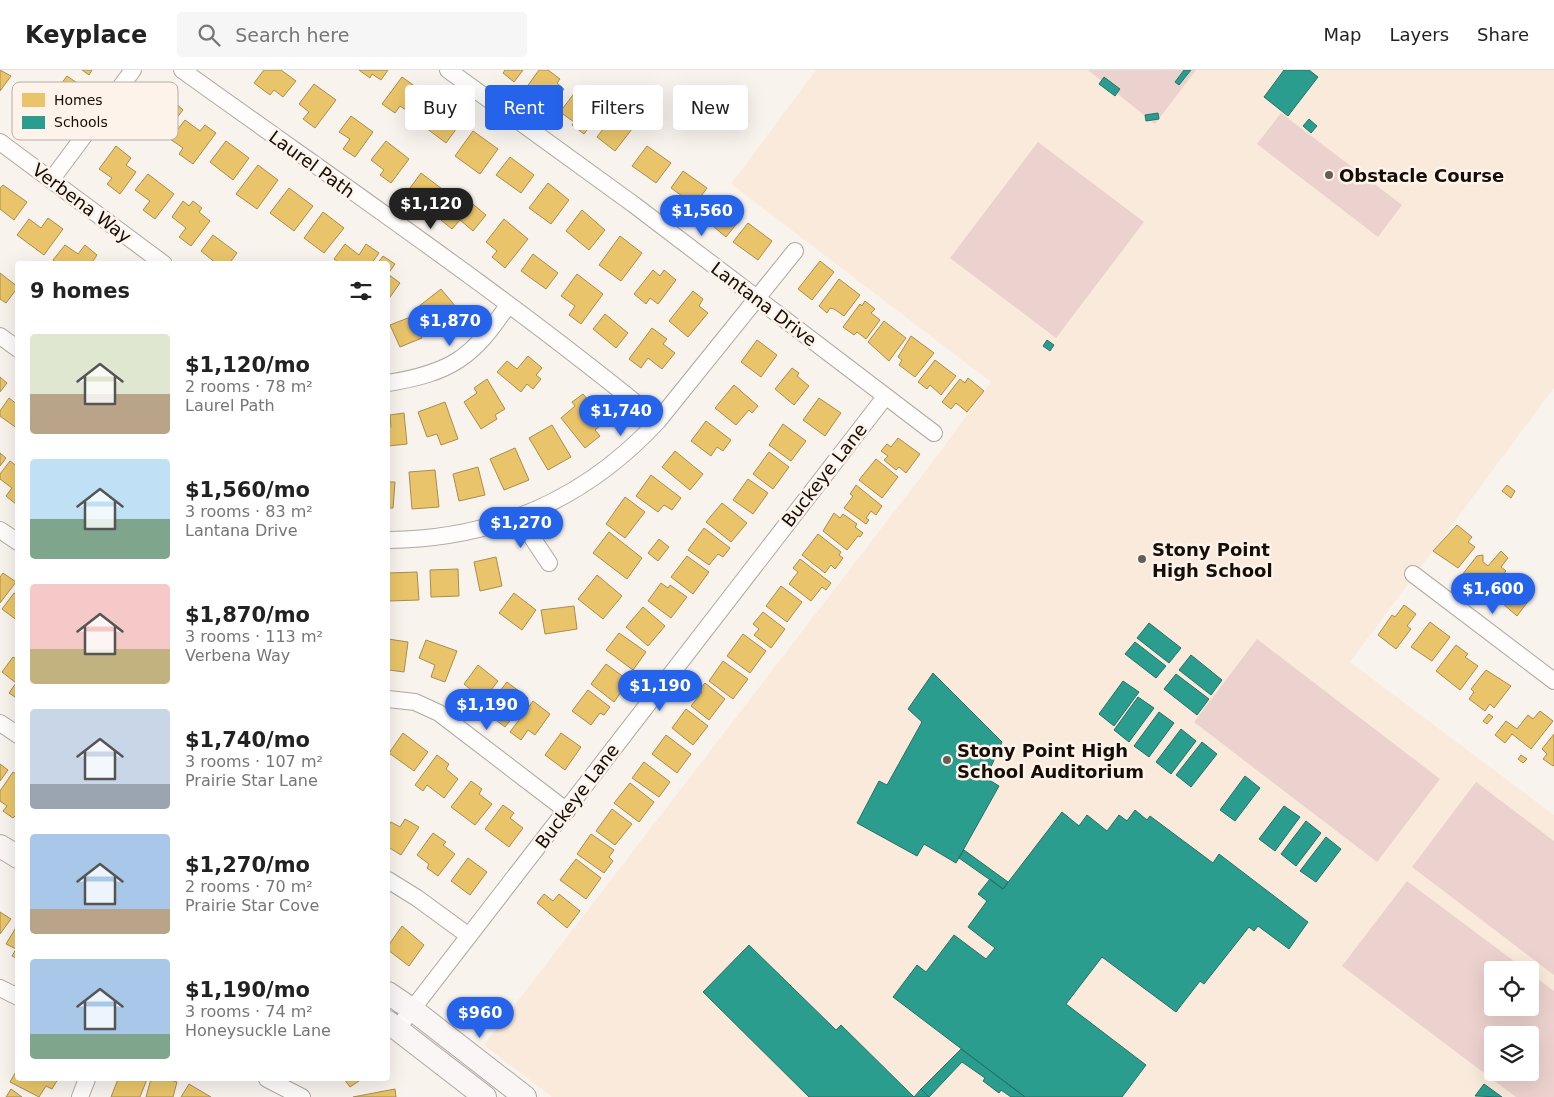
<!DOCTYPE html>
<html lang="en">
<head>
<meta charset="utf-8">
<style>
  :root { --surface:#fff; --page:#f6f6f6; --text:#222; --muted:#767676; --line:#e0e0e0; --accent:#2563eb }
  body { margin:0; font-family:"DejaVu Sans",sans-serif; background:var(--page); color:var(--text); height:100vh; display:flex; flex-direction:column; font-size:19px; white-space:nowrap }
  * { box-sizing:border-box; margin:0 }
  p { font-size:16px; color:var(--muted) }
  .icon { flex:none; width:28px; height:28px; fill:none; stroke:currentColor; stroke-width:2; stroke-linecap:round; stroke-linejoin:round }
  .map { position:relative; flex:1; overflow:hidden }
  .sheet { position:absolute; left:15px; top:191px; width:375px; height:820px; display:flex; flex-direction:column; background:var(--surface); border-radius:5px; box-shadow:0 5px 20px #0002 }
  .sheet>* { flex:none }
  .banner { position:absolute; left:405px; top:15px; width:475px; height:45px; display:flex; gap:10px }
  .buttons { position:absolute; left:1484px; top:891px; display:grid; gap:10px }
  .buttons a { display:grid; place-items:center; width:55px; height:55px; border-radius:5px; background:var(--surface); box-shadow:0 5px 20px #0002; font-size:25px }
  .price { position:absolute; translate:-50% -42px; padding:0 11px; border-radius:18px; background:var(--accent); color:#fff; font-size:16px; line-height:32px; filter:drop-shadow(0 1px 2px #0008) }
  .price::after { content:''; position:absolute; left:50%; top:30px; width:15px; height:11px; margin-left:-8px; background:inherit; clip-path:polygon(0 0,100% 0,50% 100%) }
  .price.active { background:#222; color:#fff }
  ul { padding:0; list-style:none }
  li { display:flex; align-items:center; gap:15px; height:125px; padding:0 15px }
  li span { display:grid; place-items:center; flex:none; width:140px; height:100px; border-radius:5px; color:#555 }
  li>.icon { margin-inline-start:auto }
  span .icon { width:60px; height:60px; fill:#fffc; stroke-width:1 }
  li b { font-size:21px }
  h2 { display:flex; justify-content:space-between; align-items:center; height:60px; padding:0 15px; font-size:21px }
  .tag { padding:0 18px; border-radius:5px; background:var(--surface); box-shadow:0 5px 20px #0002; font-size:18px; line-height:45px }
  .tag.active { background:var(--accent); color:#fff }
  header { display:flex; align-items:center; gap:30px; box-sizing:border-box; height:70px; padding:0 25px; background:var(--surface); border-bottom:1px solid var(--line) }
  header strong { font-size:24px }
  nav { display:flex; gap:28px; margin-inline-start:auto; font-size:18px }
  .search { width:350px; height:45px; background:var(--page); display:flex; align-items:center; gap:12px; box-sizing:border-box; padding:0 18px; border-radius:5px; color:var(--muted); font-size:19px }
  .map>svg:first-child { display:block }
  .built { fill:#faeadb; fill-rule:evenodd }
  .green { fill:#ecd2ce; fill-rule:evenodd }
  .homes { fill:#e9c46a; stroke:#a98d4c }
  .schools { fill:#2a9d8f; stroke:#247266 }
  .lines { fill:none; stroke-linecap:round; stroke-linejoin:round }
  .street-casing { stroke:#afa8a2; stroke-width:18 }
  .secondary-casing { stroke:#afa8a2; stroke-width:24 }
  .street { stroke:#fefdfc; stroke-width:16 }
  .secondary { stroke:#faf6f5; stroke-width:22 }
  .poi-dot { fill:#655e57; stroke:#fdf3ea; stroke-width:2 }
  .labels { text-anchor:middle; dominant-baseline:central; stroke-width:5; stroke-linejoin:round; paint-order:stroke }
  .street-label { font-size:18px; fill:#150e06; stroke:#fdf3ea }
  .poi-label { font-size:18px; font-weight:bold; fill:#150e06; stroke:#fdf3ea; text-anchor:start }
  .key { fill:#fdf3ea; stroke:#b7aea6; stroke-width:1 }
  .key-label { font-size:14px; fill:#150e06 }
</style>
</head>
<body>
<header>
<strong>Keyplace</strong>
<div class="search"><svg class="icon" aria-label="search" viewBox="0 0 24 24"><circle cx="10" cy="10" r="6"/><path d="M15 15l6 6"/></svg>Search here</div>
<nav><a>Map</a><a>Layers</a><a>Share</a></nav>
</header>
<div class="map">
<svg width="1554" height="1027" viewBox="0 0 1554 1027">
  <rect width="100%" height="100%" fill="#f9f3ee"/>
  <path class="built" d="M816,0H1554V318L1350,592L1554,745V1027H552L484,975L937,386L991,312L731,114ZM1492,900H1530V938H1492ZM1492,965H1530V1002H1492Z"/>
  <path class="green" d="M1088,0H1196L1155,54Z
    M1281,43L1402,135L1378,167L1257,74Z
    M1038,72L1144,152L1056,268L950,188Z
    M1257,569L1440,709L1377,792L1194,652Z
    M1476,712L1554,771V905L1412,797Z
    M1407,811L1526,900H1492V938H1530V903L1554,921V1027H1516L1342,896ZM1492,965H1530V1002H1492Z"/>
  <path class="homes" d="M0,0L11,6L0,21Z
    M82,0H92L89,5Z
    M264,0H281L296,11L283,27L274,20L270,25L254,13Z
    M359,0H388L381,10L372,4L370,8Z
    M505,0H523L514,12L503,3Z
    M539,0H548L560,9L557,13L564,19L554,33L543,24L540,28L526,18Z
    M67,6L83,17L65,41L50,29Z
    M402,7L426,24L412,44L400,36L395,43L382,34Z
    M314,14L336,30L315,58L303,49L309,42L299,34Z
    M579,17L605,36L584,64L572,55L574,52L560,42Z
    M151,29L165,41L173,31L183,40L164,64L139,44Z
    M438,34L462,51L446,73L422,55Z
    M351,46L373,62L355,87L343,79L350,69L339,62Z
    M613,46L632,59L615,81L597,67Z
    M185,50L200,61L205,55L216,63L193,94L179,84L183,78L170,69Z
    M473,61L498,79L480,104L455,86Z
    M226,71L249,88L233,110L210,92Z
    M386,71L409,89L391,113L380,105L384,100L371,90Z
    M116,76L131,88L126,95L136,102L120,124L107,114L112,108L99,99Z
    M647,76L671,93L656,113L632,96Z
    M510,87L534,105L521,123L496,105Z
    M258,95L278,110L257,139L236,124Z
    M683,101L707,118L690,141L678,132L682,126L671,118Z
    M421,103L446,122L431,142L419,133L423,128L410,118Z
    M148,104L174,124L155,149L143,140L150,131L135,120Z
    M548,113L569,130L551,154L529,138Z
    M3,115L27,132L14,150L0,139V118Z
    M289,118L313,136L294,161L270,143Z
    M462,125L486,145L473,161L460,150L452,159L441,150Z
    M719,127L742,147L726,167L702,147Z
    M183,131L189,136L193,131L202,138L199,142L210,151L191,176L179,167L186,158L172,147Z
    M582,140L605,160L589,180L566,161Z
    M323,142L344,158L324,183L304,168Z
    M48,148L63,159L44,185L17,165L29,149L41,158Z
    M504,149L528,169L505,198L492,187L497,181L486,172Z
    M748,153L772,171L758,190L733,172Z
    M213,165L237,183L229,194H217L201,181Z
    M620,166L642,183L621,211L599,195Z
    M345,174L359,185L366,174L379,183L371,194H341L334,189Z
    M65,175L78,184L85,175L97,185L91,194H58L53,190Z
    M533,184L558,203L546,219L521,201Z
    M383,186L395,194L388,204L400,213L388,230V194H377Z
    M820,191L834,202L812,230L798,219Z
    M653,200L660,206L664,200L676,210L658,234L650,228L646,234L634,224Z
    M0,203L18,217L6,233L0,229Z
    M577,204L603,224L581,254L569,245L575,236L561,226Z
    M839,209L860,225L844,246L834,239L830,238L827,243L819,236Z
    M441,219L456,237L443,248L450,258L440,265L418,237Z
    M693,221L703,229L699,236L708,243L688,267L669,251Z
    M865,231L875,239L871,243L880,250L866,269L857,262L854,265L843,257L860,234L862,236Z
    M605,244L628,263L616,278L593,259Z
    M413,246L422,268L400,277L390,255Z
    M884,251L906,268L889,291L868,272Z
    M652,258L667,269L663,274L675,283L662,299L648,288L641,298L629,289Z
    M911,266L934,283L915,307L899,295L902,290L898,287Z
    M757,270L777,285L761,307L741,292Z
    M528,286L542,298L536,305L541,309L533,319L527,314L521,322L497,302L507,291L517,299Z
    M935,290L956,306L941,325L930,315L927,319L918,312Z
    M792,298L799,303L797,306L809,316L794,335L775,319Z
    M0,307L7,313L0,322Z
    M968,308L984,321L967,342L956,333L951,339L942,332L960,309L965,313Z
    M487,309L505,339L495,345L497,349L481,359L464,332L477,323L474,318Z
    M734,315L758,336L752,343L749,340L736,355L715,338Z
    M583,324L606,351L595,360L600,366L585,378L561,348L575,336L572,332Z
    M9,328L18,335V359L0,346V341Z
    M819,328L841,343L825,366L803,350Z
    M445,332L458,369L441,375L437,364L427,367L418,342Z
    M404,343L407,374L388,376V357H391L390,345Z
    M706,351L731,370L723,381L717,377L711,386L691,371Z
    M783,354L806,371L791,391L769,375Z
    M552,355L571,387L548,400L529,368Z
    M898,368L920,384L906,403L899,397L896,400L884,390L888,386L881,381L887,374L891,377Z
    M515,378L529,410L504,420L490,389Z
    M675,381L703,404L690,420L662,397Z
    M769,382L789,397L773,419L753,404Z
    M0,383L6,388L0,396Z
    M876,389L898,407L882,428L859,410Z
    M10,391L18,397L17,435L6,426L12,418L0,409V404Z
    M478,397L485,425L459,431L453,404Z
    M435,400L439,437L412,439L409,402Z
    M651,405L681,428L672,440L664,435L658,442L636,426Z
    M748,409L768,423L753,444L733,430Z
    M388,412H395L393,438H388Z
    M856,415L882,436L876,445L871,441L866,448L869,450L866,454L844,438L853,426L850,424Z
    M1507,415L1515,421L1511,428L1502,421Z
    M625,427L645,442L625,468L606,454Z
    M722,433L747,453L731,472L706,452Z
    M834,443L840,448L843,444L857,454L855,457L863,463L860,467L858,466L847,480L823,461Z
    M1457,455L1472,467L1468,472L1475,477L1458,498L1433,481Z
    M704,458L730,478L723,487L718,484L709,495L688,480Z
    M609,462L642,488L627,509L593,483Z
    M818,464L841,482L839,485L843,488L835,499L831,495L825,503L802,485Z
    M659,469L669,477L658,491L648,483Z
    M1501,481L1508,488L1501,497L1506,501L1489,521L1476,510L1473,514L1462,505L1477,486L1483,485V492L1488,496Z
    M687,486L709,502L693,524L671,507Z
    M496,487L502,516L480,521L474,492Z
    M800,489L831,513L826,520L822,517L811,531L789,514L798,502L793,498Z
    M458,499L459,526L431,527L430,500Z
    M417,502L419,530L389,531L388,503Z
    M3,503L16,512L0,533V507Z
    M597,505L622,526L603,549L578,529Z
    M1508,511L1529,530L1517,546L1495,527Z
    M661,513L668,518L670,515L687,527L671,548L648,531Z
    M781,516L802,532L787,552L766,536Z
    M14,523L18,525V551L2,539Z
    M514,523L536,540L522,560L499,543Z
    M1404,535L1416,544L1407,556L1411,559L1396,579L1378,565L1392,545L1395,547Z
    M574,536L577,559L545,564L541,540Z
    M643,537L665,556L648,576L626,557Z
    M763,542L785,559L771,578L754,565L759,559L753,554Z
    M1430,552L1450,567L1432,591L1411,577Z
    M619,563L646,582L633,600L606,580Z
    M743,564L766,581L750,603L727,586Z
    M388,569L408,572L404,602L389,600Z
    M426,570L457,581L445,612L431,607L435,595L419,588Z
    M1456,575L1468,584L1465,587L1478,596L1460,620L1436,601Z
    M13,587L18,590V629L9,623L16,613L2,602Z
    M723,591L748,609L733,629L709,611Z
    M606,594L629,611L614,632L591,614Z
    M478,595L498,611L478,637L465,627L471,620L464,614Z
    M1486,600L1511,616L1494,638L1490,634L1485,641L1469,629L1474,622L1471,619Z
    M507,612L528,628L505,657L484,641Z
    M705,613L725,629L709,650L691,636L702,622L699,620Z
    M588,620L610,637L604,645L600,643L591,655L572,641Z
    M533,631L550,644L535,665L528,660L521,670L510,662Z
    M686,639L708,656L693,675L672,658Z
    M1540,641L1553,651L1531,679L1512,664L1505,673L1495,665L1506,651L1517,659L1528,645L1533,649Z
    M1489,644L1493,647L1487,654L1483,651Z
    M403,663L428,682L414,701L389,683Z
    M561,663L581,677L565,700L545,685Z
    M1554,664V695L1553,696L1543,689L1547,684L1542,679Z
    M666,665L691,684L677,703L652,684Z
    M437,685L449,694L446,699L458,709L444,728L427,715L423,721L415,715Z
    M1521,685L1527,689L1523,693L1518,689Z
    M644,692L670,712L659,727L632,708Z
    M0,694L8,700L0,711Z
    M13,702L18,705V743L13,748L3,741L7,736L0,731V721Z
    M471,711L482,719L479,724L492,734L475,755L451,737Z
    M630,713L654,732L639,752L614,733Z
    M503,735L514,743L510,748L523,758L509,777L485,759Z
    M612,739L632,754L615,775L596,761Z
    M405,749L419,757L401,785L388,777V757L391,752L400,757Z
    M433,763L446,772L443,775L455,784L438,806L427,798L429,794L417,785Z
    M591,764L614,780L609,787L613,791L604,803L577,784Z
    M468,788L487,802L470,825L451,811Z
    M576,789L601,808L586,829L560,810Z
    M544,824L553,831L559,824L580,841L567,858L537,833Z
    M0,842L11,849L0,864Z
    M18,854V889L12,886L16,879L6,874Z
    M402,856L424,875L409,896L388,880V876Z
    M18,998V1009H58L52,1019L46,1016L39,1027L10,1012Z
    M118,1009H147L140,1027H111Z
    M151,1009H166L177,1012L173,1027H146Z
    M344,1009H362L350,1017Z
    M189,1014L211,1027H181Z
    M11,1019L22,1027H6Z
    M395,1019L396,1027H353Z"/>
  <path class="schools" d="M1184,0H1191L1179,15L1175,12Z
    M1284,0H1309L1318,7L1288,46L1264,27Z
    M1104,7L1120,19L1115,26L1099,14Z
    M1158,43L1159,49L1146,51L1145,45Z
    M1309,49L1317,56L1311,63L1303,56Z
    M1047,270L1054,275L1050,281L1043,276Z
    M1149,553L1181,578L1169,593L1137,568Z
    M1135,572L1166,596L1156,608L1125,584Z
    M1191,585L1222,610L1211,625L1179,600Z
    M933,603L1002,672L986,708L999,716L956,793L924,774L917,786L857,753L879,711L887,715L922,652L908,639Z
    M1176,604L1209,629L1197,645L1164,619Z
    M1123,611L1139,622L1114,656L1099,644Z
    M1138,627L1154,638L1129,672L1114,660Z
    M1159,642L1174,653L1149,687L1134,676Z
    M1181,659L1196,671L1171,704L1156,692Z
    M1202,672L1217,684L1191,717L1176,705Z
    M1245,706L1260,718L1235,751L1220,740Z
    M1284,736L1300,747L1275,781L1259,769Z
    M1135,740L1147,750L1150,746L1213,793L1219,784L1308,852L1289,879L1258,856L1254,861L1249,857L1204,914L1200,911L1176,942L1102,887L1066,934L1146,995L1122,1027H1025L893,927L917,895L926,902L954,865L986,889L995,878L968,857L987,831L978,824L990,809L1003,819L1062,742L1079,756L1087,745L1107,761L1119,745L1127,751Z
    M1306,751L1321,763L1296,796L1281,784Z
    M1326,767L1341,779L1316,812L1300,801Z
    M964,780L1008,812L1003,819L959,788Z
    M749,875L836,960L841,955L914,1027L921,1019L929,1027H809L703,922Z
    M961,979L1025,1027H1011L1001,1020L999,1023L983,1011L985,1008L962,992L929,1027L921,1019Z
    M1484,1014L1502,1027L1475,1026Z"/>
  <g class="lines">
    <g class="street-casing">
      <path id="street" d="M182,0C342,115 506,226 658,351
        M448,0L633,134L934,363
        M0,72L164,194
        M52,109L133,0
        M0,266L18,279
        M388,313C450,303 473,288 508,235
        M519,448L549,493
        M0,460L18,472
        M388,470C495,469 585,430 658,351L795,181
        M1413,504L1554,611
        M388,629L415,632L439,643L567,741
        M0,653L18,665
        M388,810L417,828L469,866
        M0,918L18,927
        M397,959L885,327
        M267,1009L302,1027
        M80,1027L87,1009"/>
    </g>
    <g class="secondary-casing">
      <path id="secondary" d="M0,776L18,787
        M388,923L413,940L525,1027
        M388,952L485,1027"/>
    </g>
    <use href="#street" class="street"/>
    <use href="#secondary" class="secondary"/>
  </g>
  <g class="poi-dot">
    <circle cx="1329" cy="105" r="5"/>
    <circle cx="1142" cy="489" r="5"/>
    <circle cx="947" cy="690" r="5"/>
  </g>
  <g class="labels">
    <g class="street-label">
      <text transform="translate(312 94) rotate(36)">Laurel Path</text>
      <text transform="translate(82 133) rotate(37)">Verbena Way</text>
      <text transform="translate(764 234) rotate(37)">Lantana Drive</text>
      <text transform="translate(824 405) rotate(-52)">Buckeye Lane</text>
      <text transform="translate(577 726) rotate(-53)">Buckeye Lane</text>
    </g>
    <g class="poi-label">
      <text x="1339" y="105">Obstacle Course</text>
      <text x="1152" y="479">Stony Point<tspan x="1152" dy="21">High School</tspan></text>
      <text x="957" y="680">Stony Point High<tspan x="957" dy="21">School Auditorium</tspan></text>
    </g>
  </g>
  <rect x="12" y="12" width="166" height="58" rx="8" class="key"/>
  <rect x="22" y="23" width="23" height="14" fill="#e9c46a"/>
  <rect x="22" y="46" width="23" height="13" fill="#2a9d8f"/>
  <g class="key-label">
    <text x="54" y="35">Homes</text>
    <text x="54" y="57">Schools</text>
  </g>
</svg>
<div class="buttons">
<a><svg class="icon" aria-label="locate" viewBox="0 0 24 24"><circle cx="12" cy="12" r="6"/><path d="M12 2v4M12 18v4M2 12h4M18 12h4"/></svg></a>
<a><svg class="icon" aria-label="layers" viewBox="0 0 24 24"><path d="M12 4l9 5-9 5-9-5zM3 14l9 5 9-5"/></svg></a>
</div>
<b class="price active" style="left:431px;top:160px">$1,120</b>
<b class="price" style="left:702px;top:167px">$1,560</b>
<b class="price" style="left:450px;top:277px">$1,870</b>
<b class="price" style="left:621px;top:367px">$1,740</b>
<b class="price" style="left:521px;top:479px">$1,270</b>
<b class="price" style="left:1493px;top:545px">$1,600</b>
<b class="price" style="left:660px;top:642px">$1,190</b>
<b class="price" style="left:487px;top:661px">$1,190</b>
<b class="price" style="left:480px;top:969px">$960</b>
<div class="banner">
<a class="tag">Buy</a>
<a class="tag active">Rent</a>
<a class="tag">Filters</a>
<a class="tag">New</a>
</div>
<section class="sheet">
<h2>9 homes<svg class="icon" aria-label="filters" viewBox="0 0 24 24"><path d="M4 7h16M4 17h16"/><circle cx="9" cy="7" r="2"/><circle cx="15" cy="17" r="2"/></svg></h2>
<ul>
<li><span style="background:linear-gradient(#dfe7d0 60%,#b9a48a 0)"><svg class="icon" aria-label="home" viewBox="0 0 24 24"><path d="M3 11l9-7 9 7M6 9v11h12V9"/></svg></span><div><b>$1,120/mo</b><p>2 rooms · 78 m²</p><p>Laurel Path</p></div></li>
<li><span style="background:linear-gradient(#bfe0f5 60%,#7fa58c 0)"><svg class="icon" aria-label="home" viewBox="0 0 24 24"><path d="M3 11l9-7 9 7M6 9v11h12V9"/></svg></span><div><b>$1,560/mo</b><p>3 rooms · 83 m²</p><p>Lantana Drive</p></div></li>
<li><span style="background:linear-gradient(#f6c9c9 65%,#c2b280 0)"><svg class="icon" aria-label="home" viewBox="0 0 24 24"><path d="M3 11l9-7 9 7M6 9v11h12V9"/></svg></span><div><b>$1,870/mo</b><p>3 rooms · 113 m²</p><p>Verbena Way</p></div></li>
<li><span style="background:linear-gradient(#c9d6e8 75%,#9aa5b1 0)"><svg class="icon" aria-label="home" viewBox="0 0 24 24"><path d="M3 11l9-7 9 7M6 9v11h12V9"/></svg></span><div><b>$1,740/mo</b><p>3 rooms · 107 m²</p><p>Prairie Star Lane</p></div></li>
<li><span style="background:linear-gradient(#a9c7e8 75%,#b9a48a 0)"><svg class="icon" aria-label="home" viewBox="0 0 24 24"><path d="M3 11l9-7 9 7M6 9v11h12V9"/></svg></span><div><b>$1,270/mo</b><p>2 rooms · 70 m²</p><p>Prairie Star Cove</p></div></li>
<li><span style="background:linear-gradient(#a9c7e8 75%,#7fa58c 0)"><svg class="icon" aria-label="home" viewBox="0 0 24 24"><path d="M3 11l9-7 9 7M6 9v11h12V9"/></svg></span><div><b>$1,190/mo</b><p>3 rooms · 74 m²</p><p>Honeysuckle Lane</p></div></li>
</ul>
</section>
</div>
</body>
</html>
